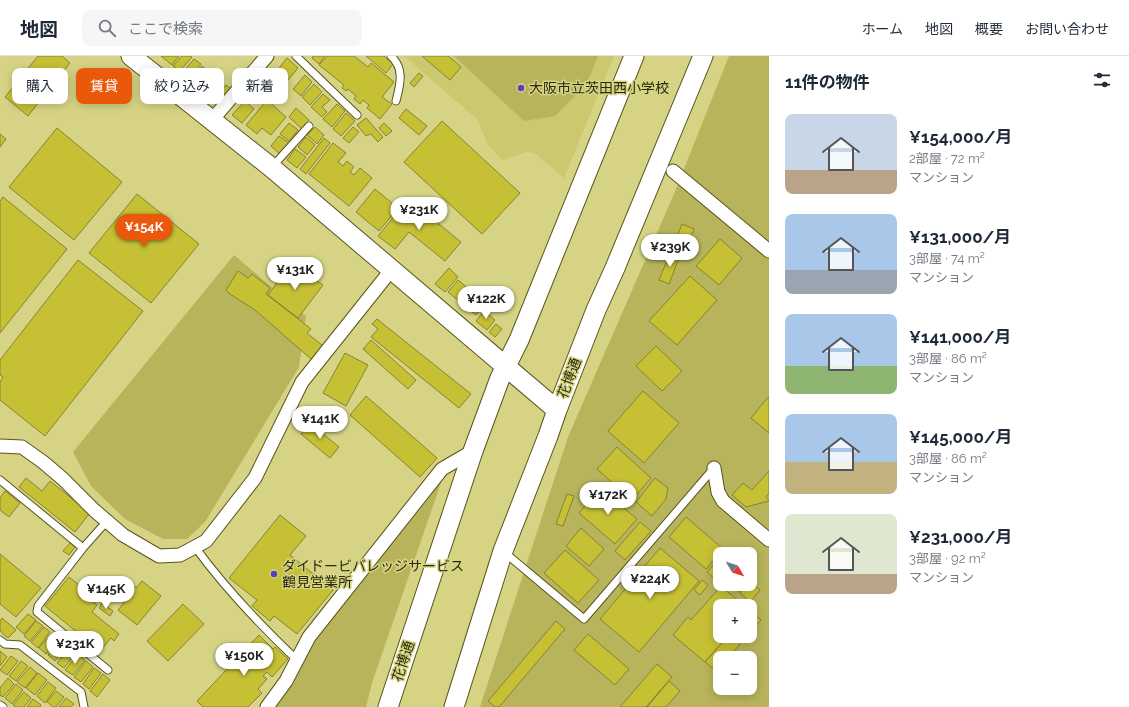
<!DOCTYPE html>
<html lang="ja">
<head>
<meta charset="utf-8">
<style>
  :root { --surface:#fff; --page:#f6f6f7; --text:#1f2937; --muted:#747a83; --line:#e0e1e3; --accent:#ea580c }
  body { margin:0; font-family:Raleway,"Noto Sans JP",sans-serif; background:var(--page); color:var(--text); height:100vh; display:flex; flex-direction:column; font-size:15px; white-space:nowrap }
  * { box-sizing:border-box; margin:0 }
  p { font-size:13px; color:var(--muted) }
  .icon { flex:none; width:22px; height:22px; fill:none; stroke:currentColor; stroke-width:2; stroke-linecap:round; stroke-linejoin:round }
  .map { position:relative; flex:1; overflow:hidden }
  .panel { display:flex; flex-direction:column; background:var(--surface); width:360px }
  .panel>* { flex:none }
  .banner { position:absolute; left:12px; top:12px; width:380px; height:36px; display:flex; gap:8px }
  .needle { width:26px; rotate:129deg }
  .controls { position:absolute; left:713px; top:491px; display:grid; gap:8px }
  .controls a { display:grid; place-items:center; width:44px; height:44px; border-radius:8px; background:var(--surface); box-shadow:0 2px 10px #0003; font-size:20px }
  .price { position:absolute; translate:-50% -34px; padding:0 9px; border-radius:14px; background:#fff; color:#222; font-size:13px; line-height:26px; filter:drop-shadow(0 1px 2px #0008) }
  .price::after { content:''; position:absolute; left:50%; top:24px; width:12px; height:9px; margin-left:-6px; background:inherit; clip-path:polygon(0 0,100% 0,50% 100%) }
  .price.selected { background:var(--accent); color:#fff }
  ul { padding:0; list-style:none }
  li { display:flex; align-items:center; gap:12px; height:100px; padding:0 16px }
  li span { display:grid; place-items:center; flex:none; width:112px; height:80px; border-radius:8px; color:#555 }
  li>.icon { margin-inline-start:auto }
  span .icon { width:48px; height:48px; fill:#fffc; stroke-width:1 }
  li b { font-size:17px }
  h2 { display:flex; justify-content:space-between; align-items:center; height:48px; padding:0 16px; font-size:17px }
  .pill { padding:0 14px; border-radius:8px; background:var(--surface); box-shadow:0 2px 10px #0003; font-size:14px; line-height:36px }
  .pill.selected { background:var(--accent); color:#fff }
  header { display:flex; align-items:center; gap:24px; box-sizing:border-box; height:56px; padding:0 20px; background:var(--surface); border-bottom:1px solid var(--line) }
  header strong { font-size:19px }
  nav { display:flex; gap:22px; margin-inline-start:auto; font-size:14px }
  .search { width:280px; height:36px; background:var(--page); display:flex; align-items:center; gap:10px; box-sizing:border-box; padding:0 14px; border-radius:8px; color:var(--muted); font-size:15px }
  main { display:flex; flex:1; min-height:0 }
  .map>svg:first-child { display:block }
  .built { fill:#cbc86f }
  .green { fill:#b7b45b; fill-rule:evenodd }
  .building { fill:#c6c035; stroke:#868334 }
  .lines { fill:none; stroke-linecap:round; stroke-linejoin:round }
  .lane-casing { stroke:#585518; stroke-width:9 }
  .street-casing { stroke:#585518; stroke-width:15 }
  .secondary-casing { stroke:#585518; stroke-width:21 }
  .lane { stroke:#fff; stroke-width:7 }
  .street { stroke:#fff; stroke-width:13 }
  .secondary { stroke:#fff; stroke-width:19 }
  .poi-dot { fill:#5940b8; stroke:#d6d484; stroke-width:1.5 }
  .labels { text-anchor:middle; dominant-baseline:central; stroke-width:3; stroke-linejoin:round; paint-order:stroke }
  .poi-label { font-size:14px; fill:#2b2a08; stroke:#d6d484; text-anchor:start }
  .street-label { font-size:14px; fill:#2b2a08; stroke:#d6d484 }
</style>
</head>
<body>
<header>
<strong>地図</strong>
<div class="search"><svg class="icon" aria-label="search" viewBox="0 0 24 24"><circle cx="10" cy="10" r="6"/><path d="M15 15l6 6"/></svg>ここで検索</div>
<nav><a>ホーム</a><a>地図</a><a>概要</a><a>お問い合わせ</a></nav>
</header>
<main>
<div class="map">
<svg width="769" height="651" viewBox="0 0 769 651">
  <rect width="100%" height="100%" fill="#d6d484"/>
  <path class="built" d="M404,0H614L564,122L536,98L527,96L502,104L488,89L477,63Z"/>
  <path class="green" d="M454,0H598L586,29L555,60L524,65Z
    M729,0H769V651H480L568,381L674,138ZM720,498H750V528H720ZM720,550H750V580H720ZM720,602H750V632H720Z
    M234,199L306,260L299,311L205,466L187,483H163L125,463L91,430L73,396Z
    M444,418L372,627L366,651H272L314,581Z"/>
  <path class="building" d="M38,0H62L70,7L28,60L5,41Z
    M161,0H179L172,9Z
    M182,0H190L192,1L180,15L173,10Z
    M313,0H325L319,8L312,2Z
    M327,0H354L368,11L371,7L394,26L382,41L392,48L380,63L367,52L369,49L363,44L360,48L354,43L356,40L348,33L346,35L342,32L344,29L319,9Z
    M366,0H384L393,8L386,17Z
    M422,0H448L461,11L450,24Z
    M287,2L298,12L287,25L276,16Z
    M194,3L201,8L189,23L182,17Z
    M202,10L209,16L197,30L190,24Z
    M211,17L218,22L205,37L199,32Z
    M419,17L423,20L414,31L410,27Z
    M305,19L312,26L301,40L293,33Z
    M219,23L224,28L212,43L207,39Z
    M314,28L322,36L310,49L302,41Z
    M226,29L232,34L219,50L213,45Z
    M323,38L330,44L322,51L327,56L322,61L311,51Z
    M267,44L286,61L271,79L262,72L257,78L246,69Z
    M245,45L254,53L242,67L232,59Z
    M337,48L345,55L332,71L323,63Z
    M296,52L309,64L302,73L289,61Z
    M406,53L427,70L419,79L399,62Z
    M346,57L355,65L341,80L333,73Z
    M366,62L383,81L378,86L371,78L366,80L357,69Z
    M442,65L520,137L482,178L404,106Z
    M289,67L298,74L289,85L280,78Z
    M384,67L392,75L386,80L379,72Z
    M315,71L324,79L317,88L307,79Z
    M353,71L359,76L349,87L343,82Z
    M57,72L122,126L74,184L9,131Z
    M0,78L6,83L0,91Z
    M279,80L289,87L280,98L271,90Z
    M306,81L315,89L307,99L298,91Z
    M324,82L330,87L306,118L300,113Z
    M333,87L346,97L338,106L343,110L347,105L354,111L350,116L354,119L360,112L372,122L349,150L309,118Z
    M295,93L306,101L297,112L287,104Z
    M375,133L398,152L379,175L356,156Z
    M137,138L199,188L151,247L89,197Z
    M3,141L67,193L0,277V145Z
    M408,143L461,186L445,205L409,176L395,193L378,180Z
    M682,168L694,173L685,196L673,191Z
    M720,183L742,202L719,229L696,210Z
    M671,195L680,199L669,228L659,224Z
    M78,204L143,255L45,380L0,344V326L3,321L0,319V304Z
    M449,212L458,221L445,236L435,228Z
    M287,213L295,219L300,213L323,229L298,262L268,239Z
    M238,215L248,222L252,218L270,232L266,238L311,273L307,277L323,290L311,303L255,254L230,238L226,234Z
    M690,220L717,244L677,289L649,265Z
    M458,224L474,237L471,241L483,250L476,259L448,236Z
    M484,255L495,264L487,274L476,265Z
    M377,263L471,338L459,352L371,281L378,273L372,268Z
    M496,268L502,273L495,281L489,276Z
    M371,284L416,324L408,333L363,293Z
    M656,290L682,315L662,335L636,310Z
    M345,297L368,309L346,350L323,337Z
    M643,335L679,367L644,407L608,375Z
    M366,340L437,402L420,421L350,359Z
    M769,340V377L751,362Z
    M310,367L339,391L330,402L301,378Z
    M617,391L651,422L632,444L597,413Z
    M769,415V437L766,441L769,445L746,451L732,439L743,427L752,434Z
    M26,422L42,435L50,425L90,457L75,476L19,431Z
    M655,422L668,432L666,443L652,460L636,446Z
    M600,432L637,463L615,488L579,457Z
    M5,435L20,447L9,461L0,454V442Z
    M567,438L574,440L563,470L556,468Z
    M280,459L306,480L290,499L333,534L297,578L274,560L270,565L252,550L257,544L229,522Z
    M686,461L723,493L706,513L669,481Z
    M640,466L651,475L625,504L615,495Z
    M581,472L604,493L589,510L566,490Z
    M70,487L75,491L69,499L63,495Z
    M660,492L699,525L639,596L600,563Z
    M565,494L599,524L578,547L544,517Z
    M0,498L41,532L16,561L0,548Z
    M716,506L720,510V520L716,524L707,516Z
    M69,521L89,537L86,540L97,549L92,556L119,578L114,585L111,582L100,595L45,550Z
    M702,524L708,529L700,539L694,534Z
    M142,525L161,540L137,569L118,554L124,547L119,543L132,528L136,532Z
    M750,526L760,534L750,546L740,537L747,528H750Z
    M730,528H746L739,536Z
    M721,530L744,550H720V580H728L705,606L673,579L688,561L691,564Z
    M102,547L113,555L110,560L99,552Z
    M183,548L204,568L168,605L147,585Z
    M750,555L761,564L750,576Z
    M28,558L36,564L24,578L16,571Z
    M2,562L16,574L8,582L0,575V565Z
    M36,565L43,570L30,585L24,580Z
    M556,565L565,573L499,651H495L488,645Z
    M44,571L50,576L38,592L31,586Z
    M52,577L59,582L46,598L39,592Z
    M588,578L629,613L615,629L574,594Z
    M259,579L273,593L275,591L288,603L272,621L267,616L263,620L267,623L258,633L262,637L248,651H203L197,645Z
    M728,580H747L728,602H720V612L717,616L705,606Z
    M60,584L67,590L55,605L48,599Z
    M69,591L76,597L64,612L57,607Z
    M0,595L7,601L0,610Z
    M78,598L85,604L73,619L65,614Z
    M11,600L18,605L7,619L0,614Z
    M21,605L28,610L16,625L9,620Z
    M86,605L93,611L81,626L74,621Z
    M657,608L672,621L646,651H620Z
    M30,611L37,617L25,632L17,626Z
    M94,612L101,617L89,633L83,628Z
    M38,617L47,624L35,639L26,632Z
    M103,618L110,624L97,641L90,635Z
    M8,622L14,628L3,641L0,639V632Z
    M669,625L680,635L666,651H647Z
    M48,626L56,632L45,647L37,640Z
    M16,628L23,634L12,648L5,642Z
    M56,635L64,641L56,651H53L47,646Z
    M24,636L31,642L24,651H16L13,649Z
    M66,642L74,648L71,651H59Z
    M33,643L41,649L40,651H27Z"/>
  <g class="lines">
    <g class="lane-casing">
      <path id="lane" d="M296,0L357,59
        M391,0C405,13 400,29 396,45
        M272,111L309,70
        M0,424L83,492
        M107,465L83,492L38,550L37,556L108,614
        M195,491C225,532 260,569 297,604
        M504,496L584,563L714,412
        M0,584L5,588L20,589L81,636L84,651
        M0,649L3,651"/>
    </g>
    <g class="street-casing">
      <path id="street" d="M212,64L267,0
        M673,115L769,195
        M0,390L22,391L43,406L63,423L94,454L123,479L159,500L180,499L206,485L255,422L302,326L392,213
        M714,412L718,436L723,445L769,484
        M267,651L286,625L309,581L442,413L473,395"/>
    </g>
    <g class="secondary-casing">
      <path id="secondary" d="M131,0L272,112L557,354
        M388,651L473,395L500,322L519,284L634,0
        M454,651L503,495L548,380L557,354L596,254L615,212L703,0"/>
    </g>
    <use href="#lane" class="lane"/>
    <use href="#street" class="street"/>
    <use href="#secondary" class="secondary"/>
  </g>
  <g class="poi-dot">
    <circle cx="521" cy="32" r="4"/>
    <circle cx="274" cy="518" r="4"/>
  </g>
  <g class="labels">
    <g class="poi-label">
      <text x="529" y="32">大阪市立茨田西小学校</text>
      <text x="282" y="510">ダイドービバレッジサービス<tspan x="282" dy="16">鶴見営業所</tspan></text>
    </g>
    <g class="street-label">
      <text transform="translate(569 322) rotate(-69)">花博通</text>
      <text transform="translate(403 605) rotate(-72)">花博通</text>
    </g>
  </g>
</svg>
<div class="controls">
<a><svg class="needle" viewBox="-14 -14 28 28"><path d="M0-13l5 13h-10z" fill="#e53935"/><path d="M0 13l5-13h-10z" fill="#747a83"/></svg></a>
<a>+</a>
<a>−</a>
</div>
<b class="price" style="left:419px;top:175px">¥231K</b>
<b class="price selected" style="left:144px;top:192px">¥154K</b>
<b class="price" style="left:670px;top:212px">¥239K</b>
<b class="price" style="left:295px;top:235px">¥131K</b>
<b class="price" style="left:486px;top:264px">¥122K</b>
<b class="price" style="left:320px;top:384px">¥141K</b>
<b class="price" style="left:608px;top:460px">¥172K</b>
<b class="price" style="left:650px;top:544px">¥224K</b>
<b class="price" style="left:106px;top:554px">¥145K</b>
<b class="price" style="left:75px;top:609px">¥231K</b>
<b class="price" style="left:244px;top:621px">¥150K</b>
<div class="banner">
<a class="pill">購入</a>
<a class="pill selected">賃貸</a>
<a class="pill">絞り込み</a>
<a class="pill">新着</a>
</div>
</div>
<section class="panel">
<h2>11件の物件<svg class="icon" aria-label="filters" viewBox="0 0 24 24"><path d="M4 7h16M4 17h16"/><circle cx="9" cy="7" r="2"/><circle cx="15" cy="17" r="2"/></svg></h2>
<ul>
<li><span style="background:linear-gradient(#c9d6e8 70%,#b9a48a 0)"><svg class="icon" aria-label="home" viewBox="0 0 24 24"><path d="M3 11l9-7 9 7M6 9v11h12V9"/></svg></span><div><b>¥154,000/月</b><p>2部屋 · 72 m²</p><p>マンション</p></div></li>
<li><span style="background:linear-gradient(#a9c7e8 70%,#9aa5b1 0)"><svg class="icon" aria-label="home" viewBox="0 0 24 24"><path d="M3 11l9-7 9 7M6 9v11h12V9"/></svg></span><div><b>¥131,000/月</b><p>3部屋 · 74 m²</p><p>マンション</p></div></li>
<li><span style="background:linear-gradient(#a9c7e8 65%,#8fb573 0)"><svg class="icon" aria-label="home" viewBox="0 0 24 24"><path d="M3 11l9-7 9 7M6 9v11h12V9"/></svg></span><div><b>¥141,000/月</b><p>3部屋 · 86 m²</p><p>マンション</p></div></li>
<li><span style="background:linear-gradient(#a9c7e8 60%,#c2b280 0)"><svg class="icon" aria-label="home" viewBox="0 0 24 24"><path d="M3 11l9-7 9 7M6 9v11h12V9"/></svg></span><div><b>¥145,000/月</b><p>3部屋 · 86 m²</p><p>マンション</p></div></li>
<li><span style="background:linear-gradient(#dfe7d0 75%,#b9a48a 0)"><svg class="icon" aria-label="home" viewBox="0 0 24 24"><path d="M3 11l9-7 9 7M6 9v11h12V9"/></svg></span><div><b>¥231,000/月</b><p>3部屋 · 92 m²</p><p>マンション</p></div></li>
</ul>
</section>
</main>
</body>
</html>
